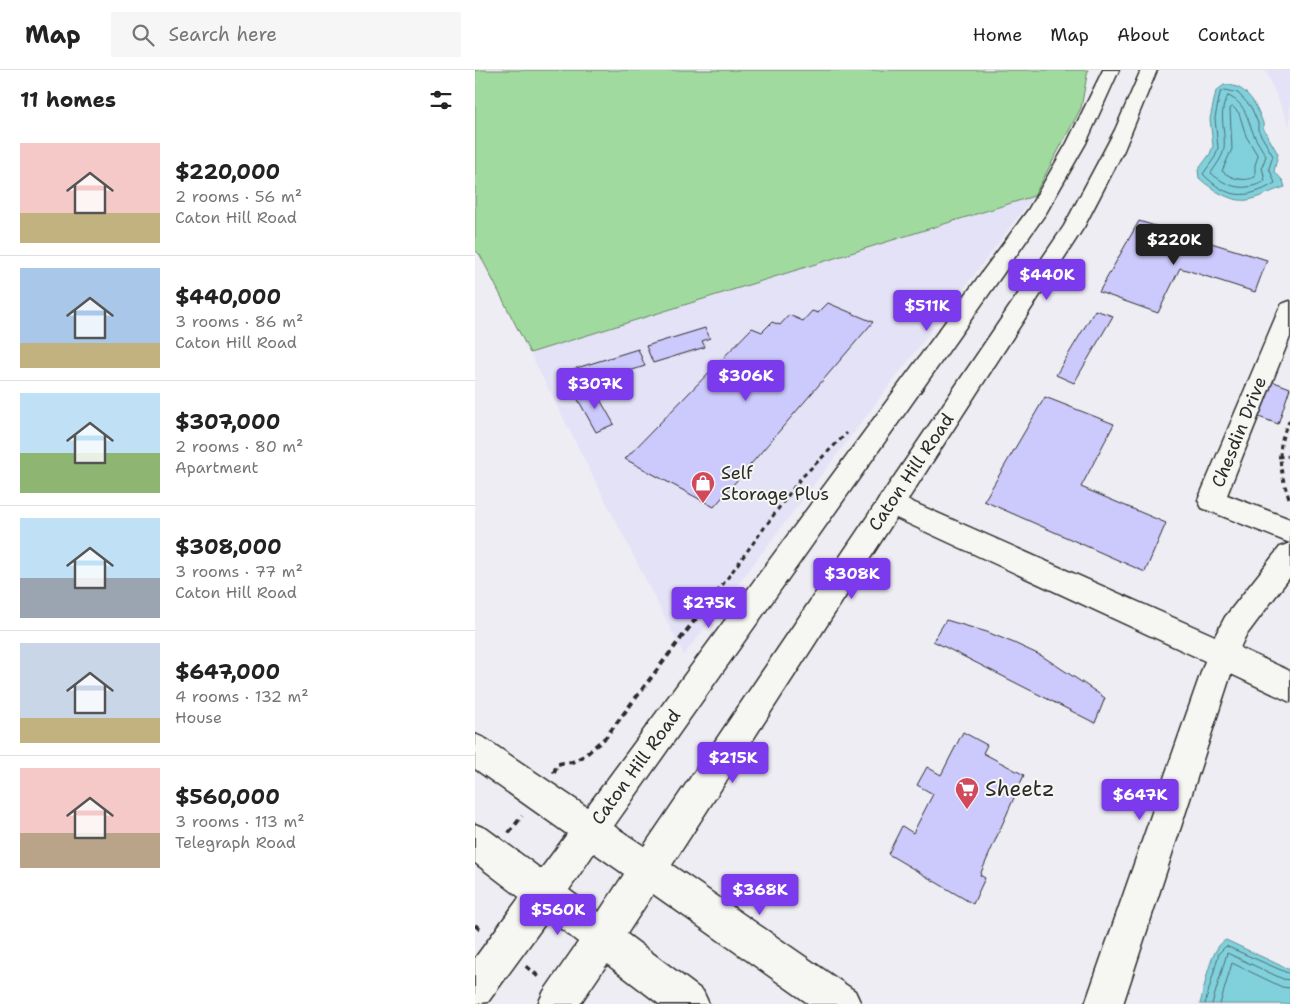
<!DOCTYPE html>
<html lang="en">
<head>
<meta charset="utf-8">
<style>
  :root { --surface:#fff; --page:#f6f6f6; --text:#222; --muted:#767676; --line:#e0e0e0; --accent:#7c3aed }
  body { margin:0; font-family:"Shantell Sans",sans-serif; background:var(--page); color:var(--text); height:100vh; display:flex; flex-direction:column; font-size:19px; white-space:nowrap }
  * { box-sizing:border-box; margin:0 }
  p { font-size:16px; color:var(--muted) }
  .icon { flex:none; width:28px; height:28px; fill:none; stroke:currentColor; stroke-width:2; stroke-linecap:round; stroke-linejoin:round }
  .map { position:relative; flex:1; overflow:hidden }
  .side { display:flex; flex-direction:column; background:var(--surface); width:475px }
  .side>* { flex:none }
  .price { position:absolute; translate:-50% -42px; padding:0 11px; border-radius:5px; background:var(--accent); color:#fff; font-size:16px; line-height:32px; filter:drop-shadow(0 1px 2px #0008) }
  .price::after { content:''; position:absolute; left:50%; top:30px; width:15px; height:11px; margin-left:-8px; background:inherit; clip-path:polygon(0 0,100% 0,50% 100%) }
  .price.active { background:#222; color:#fff }
  ul { padding:0; list-style:none }
  li { display:flex; align-items:center; gap:15px; height:125px; padding:0 20px }
  li+li { border-top:1px solid var(--line) }
  li span { display:grid; place-items:center; flex:none; width:140px; height:100px; border-radius:0px; color:#555 }
  li>.icon { margin-inline-start:auto }
  span .icon { width:60px; height:60px; fill:#fffc; stroke-width:1 }
  li b { font-size:21px }
  h2 { display:flex; justify-content:space-between; align-items:center; height:60px; padding:0 20px; font-size:21px }
  header { display:flex; align-items:center; gap:30px; box-sizing:border-box; height:70px; padding:0 25px; background:var(--surface); border-bottom:1px solid var(--line) }
  header strong { font-size:24px }
  nav { display:flex; gap:28px; margin-inline-start:auto; font-size:18px }
  .search { width:350px; height:45px; background:var(--page); display:flex; align-items:center; gap:12px; box-sizing:border-box; padding:0 18px; border-radius:0px; color:var(--muted); font-size:19px }
  main { display:flex; flex:1; min-height:0 }
  .map>svg:first-child { display:block }
  .built { fill:#e4e2f6 }
  .green { fill:#a1da9e; stroke:#668264 }
  .water { fill:#81d1dc; stroke:#5f8f95 }
  .lines { fill:none; stroke-linecap:round; stroke-linejoin:round }
  .shore { stroke:#4d6d72; stroke-width:1 }
  .building { fill:#ccc9fc; stroke:#2b2b2b }
  .minor-casing { stroke:#2b2b2b; stroke-width:3 }
  .major-casing { stroke:#2b2b2b; stroke-width:3 }
  .highway-casing { stroke:#2b2b2b; stroke-width:3 }
  .path-far1 { stroke:#2b2b2b; stroke-width:3; stroke-dasharray:4.5 4; stroke-linecap:butt }
  .path { stroke:#2b2b2b; stroke-width:4; stroke-dasharray:6 4.5; stroke-linecap:butt }
  .minor { fill:#f6f6f2; fill-rule:evenodd }
  .major { fill:#f6f6f2; fill-rule:evenodd }
  .highway { fill:#f6f6f2; fill-rule:evenodd }
  .labels { text-anchor:middle; dominant-baseline:central; stroke-width:4; stroke-linejoin:round; paint-order:stroke }
  .street-label { font-size:18px; fill:#2b2b2b; stroke:#f6f6f2 }
  .poi-label { font-size:18px; fill:#2b2b2b; stroke:#f6f6f2; text-anchor:start }
  .near-poi-label { font-size:21px; fill:#2b2b2b; stroke:#f6f6f2; text-anchor:start }
</style>
</head>
<body>
<header>
<strong>Map</strong>
<div class="search"><svg class="icon" aria-label="search" viewBox="0 0 24 24"><circle cx="10" cy="10" r="6"/><path d="M15 15l6 6"/></svg>Search here</div>
<nav><a>Home</a><a>Map</a><a>About</a><a>Contact</a></nav>
</header>
<main>
<section class="side">
<h2>11 homes<svg class="icon" aria-label="filters" viewBox="0 0 24 24"><path d="M4 7h16M4 17h16"/><circle cx="9" cy="7" r="2"/><circle cx="15" cy="17" r="2"/></svg></h2>
<ul>
<li><span style="background:linear-gradient(#f6c9c9 70%,#c2b280 0)"><svg class="icon" aria-label="home" viewBox="0 0 24 24"><path d="M3 11l9-7 9 7M6 9v11h12V9"/></svg></span><div><b>$220,000</b><p>2 rooms · 56 m²</p><p>Caton Hill Road</p></div></li>
<li><span style="background:linear-gradient(#a9c7e8 75%,#c2b280 0)"><svg class="icon" aria-label="home" viewBox="0 0 24 24"><path d="M3 11l9-7 9 7M6 9v11h12V9"/></svg></span><div><b>$440,000</b><p>3 rooms · 86 m²</p><p>Caton Hill Road</p></div></li>
<li><span style="background:linear-gradient(#bfe0f5 60%,#8fb573 0)"><svg class="icon" aria-label="home" viewBox="0 0 24 24"><path d="M3 11l9-7 9 7M6 9v11h12V9"/></svg></span><div><b>$307,000</b><p>2 rooms · 80 m²</p><p>Apartment</p></div></li>
<li><span style="background:linear-gradient(#bfe0f5 60%,#9aa5b1 0)"><svg class="icon" aria-label="home" viewBox="0 0 24 24"><path d="M3 11l9-7 9 7M6 9v11h12V9"/></svg></span><div><b>$308,000</b><p>3 rooms · 77 m²</p><p>Caton Hill Road</p></div></li>
<li><span style="background:linear-gradient(#c9d6e8 75%,#c2b280 0)"><svg class="icon" aria-label="home" viewBox="0 0 24 24"><path d="M3 11l9-7 9 7M6 9v11h12V9"/></svg></span><div><b>$647,000</b><p>4 rooms · 132 m²</p><p>House</p></div></li>
<li><span style="background:linear-gradient(#f6c9c9 65%,#b9a48a 0)"><svg class="icon" aria-label="home" viewBox="0 0 24 24"><path d="M3 11l9-7 9 7M6 9v11h12V9"/></svg></span><div><b>$560,000</b><p>3 rooms · 113 m²</p><p>Telegraph Road</p></div></li>
</ul>
</section>
<div class="map">
<svg width="815" height="934" viewBox="0 0 815 934">
  <rect width="100%" height="100%" fill="#eeedf4"/>
  <filter id="ink" filterUnits="userSpaceOnUse"><feTurbulence type="fractalNoise" baseFrequency=".02" numOctaves="2"/><feDisplacementMap in="SourceGraphic" scale="10" xChannelSelector="R" yChannelSelector="G"/><feConvolveMatrix kernelMatrix="1 2 1 2 8 2 1 2 1" color-interpolation-filters="sRGB"/></filter>
  <g filter="url(#ink)">
    <path class="built" d="M790,0H815V56Z
      M559,126L209,585L55,283Z"/>
    <path class="green" d="M0,0H613L606,38L559,126L55,283L5,185L0,180Z"/>
    <path class="water" d="M749,15C767,14 778,28 784,43C786,49 789,52 788,58L803,84L799,101L808,111L810,117C798,120 788,126 777,129C759,135 736,119 724,108L723,100L735,84L738,76L735,49L741,21Z
      M751,870L815,900V934H725C730,917 735,877 751,870Z"/>
    <g class="lines">
      <path class="shore" d="M750,20L763,23L776,37L783,53V60L798,86L794,98L800,113C771,130 752,129 728,104L740,87L743,78L740,48L745,23Z
        M753,26C771,33 772,49 779,65C782,72 787,79 791,86L787,97L790,111C770,122 753,118 736,103C741,95 748,87 749,78C751,60 742,42 753,26Z
        M758,37L764,43L771,66L783,86L780,95V107C768,112 757,109 747,101L757,79L755,39Z
        M730,934L744,883L751,876L815,904
        M737,934L752,883L808,909L815,910
        M745,934L757,893L807,917L815,918"/>
    </g>
    <path class="building" d="M664,151L792,190L780,222L705,198L683,243L624,222Z
      M353,233L398,252L239,437L150,389L277,258L287,262L297,252L305,255L314,245L328,251L337,241L343,243Z
      M620,240L638,246L599,313L581,305Z
      M230,258L235,268L227,271L230,277L178,293L171,276Z
      M163,279L170,296L98,319L92,301Z
      M794,310L815,318L803,354L781,346Z
      M119,319L139,354L121,362L101,326Z
      M570,327L639,354L606,417L691,453L670,502L509,431Z
      M471,550L512,562L539,573L567,586L608,613L630,628L620,653L458,571Z
      M488,662L512,675L508,683L549,705L505,805L510,808L498,834L413,784L427,756L438,763L458,724L442,715L452,697L466,705Z"/>
    <g class="lines">
      <g class="minor-casing">
        <path id="minor" d="M815,231V267L752,425L815,449V473L727,438L723,430L804,239L807,234Z
          M415,422L740,566L750,547L805,477L815,473V507L770,567L765,578L815,601V632L756,604L648,934H610L730,591L406,441L402,433L406,425Z"/>
      </g>
      <g class="major-casing">
        <path id="major" d="M628,0H644L611,73L571,143L139,756L169,776L589,156L640,60L666,0H682L649,80L609,157L197,795L380,921L386,934H334L178,824L152,864L228,921L234,934H184L0,793V754L12,759L66,799L92,764L0,699V664L11,669L112,737L553,140L592,73ZM119,783L149,804L124,842L94,820Z"/>
      </g>
      <g class="highway-casing">
        <path id="highway" d="M70,805L83,810L88,823L83,836L13,932L0,934V888L57,810Z
          M128,850L141,855L146,868L141,881L105,934H63L69,921L115,855Z"/>
      </g>
      <path class="path-far1" d="M815,350C799,377 805,402 815,431
        M803,387L815,386
        M232,536L325,409L372,363"/>
      <path class="path" d="M79,703L82,694L97,692L109,686L131,667L232,534
        M34,763L47,746
        M0,855L7,861
        M51,896L65,908"/>
      <use href="#minor" class="minor"/>
      <use href="#major" class="major"/>
      <use href="#highway" class="highway"/>
    </g>
  </g>
  <defs>
    <g id="shop-pin" transform="scale(1.25)"><path d="M0 17L-7.5 6A9.5 9.5 0 1 1 7.5 6Z" fill="#d1495b" stroke="#f6f6f2"/><path d="M-5-2.5h2.3a2.7 3.5 0 0 1 5.4 0H5L5.5 6h-11ZM-1.5-2.5h3a1.5 2.3 0 0 0-3 0Z" fill="#fff"/></g>
    <g id="supermarket-pin" transform="scale(1.25)"><path d="M0 17L-7.5 6A9.5 9.5 0 1 1 7.5 6Z" fill="#d1495b" stroke="#f6f6f2"/><path d="M-6-5.5h2.5l.6 2H6L4.5 2H-2.5L-4.4-4H-6ZM-1.5 3.2a1.3 1.3 0 1 0 .1 0ZM3 3.2a1.3 1.3 0 1 0 .1 0Z" fill="#fff"/></g>
  </defs>
  <g fill-rule="evenodd">
    <use href="#shop-pin" x="228" y="413"/>
    <use href="#supermarket-pin" x="492" y="719"/>
  </g>
  <g class="labels">
    <g class="street-label">
      <text transform="translate(764 362) rotate(-68)">Chesdin Drive</text>
      <text transform="translate(436 402) rotate(-56)">Caton Hill Road</text>
      <text transform="translate(161 697) rotate(-54)">Caton Hill Road</text>
    </g>
    <g class="poi-label">
      <text x="246" y="403">Self<tspan x="246" dy="21">Storage Plus</tspan></text>
    </g>
    <g class="near-poi-label">
      <text x="510" y="719">Sheetz</text>
    </g>
  </g>
</svg>
<b class="price active" style="left:699px;top:196px">$220K</b>
<b class="price" style="left:572px;top:231px">$440K</b>
<b class="price" style="left:452px;top:262px">$511K</b>
<b class="price" style="left:271px;top:332px">$306K</b>
<b class="price" style="left:120px;top:340px">$307K</b>
<b class="price" style="left:377px;top:530px">$308K</b>
<b class="price" style="left:234px;top:559px">$275K</b>
<b class="price" style="left:258px;top:714px">$215K</b>
<b class="price" style="left:665px;top:751px">$647K</b>
<b class="price" style="left:285px;top:846px">$368K</b>
<b class="price" style="left:83px;top:866px">$560K</b>
</div>
</main>
</body>
</html>
